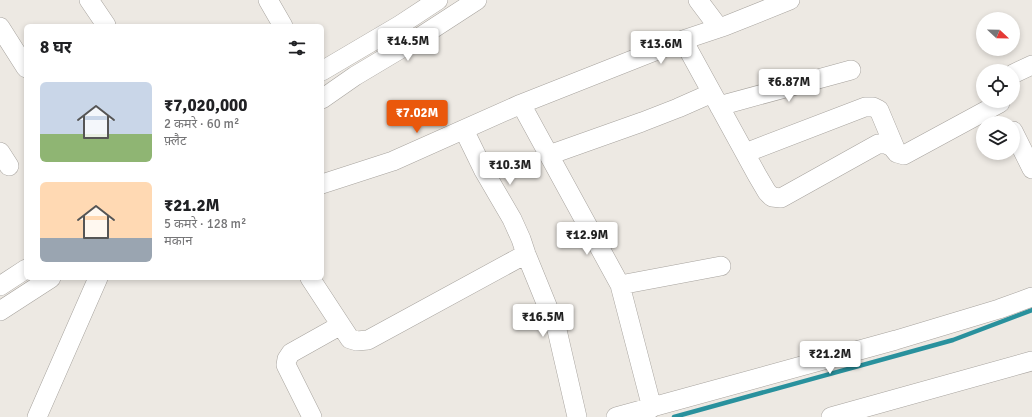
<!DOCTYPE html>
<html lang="hi">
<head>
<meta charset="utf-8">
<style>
  :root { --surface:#fff; --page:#f6f6f6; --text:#202124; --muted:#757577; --accent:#ea580c }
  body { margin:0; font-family:Signika,"Noto Sans Devanagari",sans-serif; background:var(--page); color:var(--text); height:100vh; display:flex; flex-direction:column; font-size:15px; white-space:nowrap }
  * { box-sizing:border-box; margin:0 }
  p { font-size:13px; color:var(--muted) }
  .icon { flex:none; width:22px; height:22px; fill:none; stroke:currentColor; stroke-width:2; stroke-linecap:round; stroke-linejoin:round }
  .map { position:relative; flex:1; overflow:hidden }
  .panel { position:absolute; left:24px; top:24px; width:300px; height:256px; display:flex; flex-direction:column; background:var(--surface); border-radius:6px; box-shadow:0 2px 6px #0003 }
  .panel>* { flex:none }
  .needle { width:26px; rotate:112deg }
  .fabs { position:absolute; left:976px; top:12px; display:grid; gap:8px }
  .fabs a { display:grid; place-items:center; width:44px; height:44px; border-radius:50%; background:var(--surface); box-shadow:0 2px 6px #0003; font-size:20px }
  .price { position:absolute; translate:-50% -34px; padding:0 9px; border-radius:4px; background:#fff; color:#222; font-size:13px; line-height:26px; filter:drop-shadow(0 1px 2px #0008) }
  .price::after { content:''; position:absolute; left:50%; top:24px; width:12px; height:9px; margin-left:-6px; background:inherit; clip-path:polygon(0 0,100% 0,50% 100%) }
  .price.on { background:var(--accent); color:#fff }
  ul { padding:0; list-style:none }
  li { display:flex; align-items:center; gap:12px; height:100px; padding:0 16px }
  li span { display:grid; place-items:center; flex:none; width:112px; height:80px; border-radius:6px; color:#555 }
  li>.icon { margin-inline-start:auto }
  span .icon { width:48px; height:48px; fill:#fffc; stroke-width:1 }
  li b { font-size:17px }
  h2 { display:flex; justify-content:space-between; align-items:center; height:48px; padding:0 16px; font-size:17px }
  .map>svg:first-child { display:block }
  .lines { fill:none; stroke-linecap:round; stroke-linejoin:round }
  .stream { stroke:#29919d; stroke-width:4.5 }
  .minor-casing { stroke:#a7a39e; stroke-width:20 }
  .minor { stroke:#fff; stroke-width:19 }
</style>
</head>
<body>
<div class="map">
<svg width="1032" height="417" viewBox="0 0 1032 417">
  <rect width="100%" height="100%" fill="#ede9e3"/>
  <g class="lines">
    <path class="stream" d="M674,417L953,340L1032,310"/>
    <g class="minor-casing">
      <path id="minor" d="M89,0L106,25
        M268,0L283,26
        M698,0L719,28
        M0,27L26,68
        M683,40L757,175L767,192L772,197L781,198L878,144H886L892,147L897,153L904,155L1000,103
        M322,71L400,25L438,0
        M1013,74L1032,65
        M322,99L355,76L417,39L477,0
        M521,104L620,285L652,408
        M719,106L851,70
        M464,130L484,171L512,219L521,239L526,254L557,330L577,417
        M1013,131L1032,169
        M0,152L9,166
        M745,153L865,107H873L879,110L897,153
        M549,155L642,122L678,108L712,93
        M322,184L393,161L521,104L683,40L725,26L790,0
        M310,278L350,339L357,341L368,340L526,254
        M620,285L721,266
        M0,286L26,269
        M0,311L51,278
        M37,417L98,278
        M312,417L286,365L287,359L291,353L341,325
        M616,417L896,340L999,309L1032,297
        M831,417L1032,361"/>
    </g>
    <use href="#minor" class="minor"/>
  </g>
</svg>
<div class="fabs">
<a><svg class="needle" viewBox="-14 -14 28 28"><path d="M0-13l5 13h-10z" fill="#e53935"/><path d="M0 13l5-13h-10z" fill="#757577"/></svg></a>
<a><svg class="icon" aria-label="locate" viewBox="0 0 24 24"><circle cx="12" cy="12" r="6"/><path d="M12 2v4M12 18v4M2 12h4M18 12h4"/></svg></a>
<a><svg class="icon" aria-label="layers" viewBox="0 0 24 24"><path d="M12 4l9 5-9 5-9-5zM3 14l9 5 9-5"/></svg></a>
</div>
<b class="price" style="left:408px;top:62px">₹14.5M</b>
<b class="price" style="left:661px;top:65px">₹13.6M</b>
<b class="price" style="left:789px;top:103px">₹6.87M</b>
<b class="price on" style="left:417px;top:134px">₹7.02M</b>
<b class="price" style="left:510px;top:186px">₹10.3M</b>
<b class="price" style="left:587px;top:256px">₹12.9M</b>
<b class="price" style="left:543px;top:338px">₹16.5M</b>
<b class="price" style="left:830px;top:375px">₹21.2M</b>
<section class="panel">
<h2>8 घर<svg class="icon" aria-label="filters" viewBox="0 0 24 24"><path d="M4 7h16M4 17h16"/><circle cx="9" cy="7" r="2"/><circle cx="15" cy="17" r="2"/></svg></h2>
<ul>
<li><span style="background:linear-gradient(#c9d6e8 65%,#8fb573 0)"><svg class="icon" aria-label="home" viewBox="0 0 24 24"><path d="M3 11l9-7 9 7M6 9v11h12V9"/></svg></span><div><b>₹7,020,000</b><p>2 कमरे · 60 m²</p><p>फ़्लैट</p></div></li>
<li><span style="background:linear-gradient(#ffd9b3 70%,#9aa5b1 0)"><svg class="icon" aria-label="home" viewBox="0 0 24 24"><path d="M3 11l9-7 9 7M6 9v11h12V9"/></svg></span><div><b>₹21.2M</b><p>5 कमरे · 128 m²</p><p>मकान</p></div></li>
</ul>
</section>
</div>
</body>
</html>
